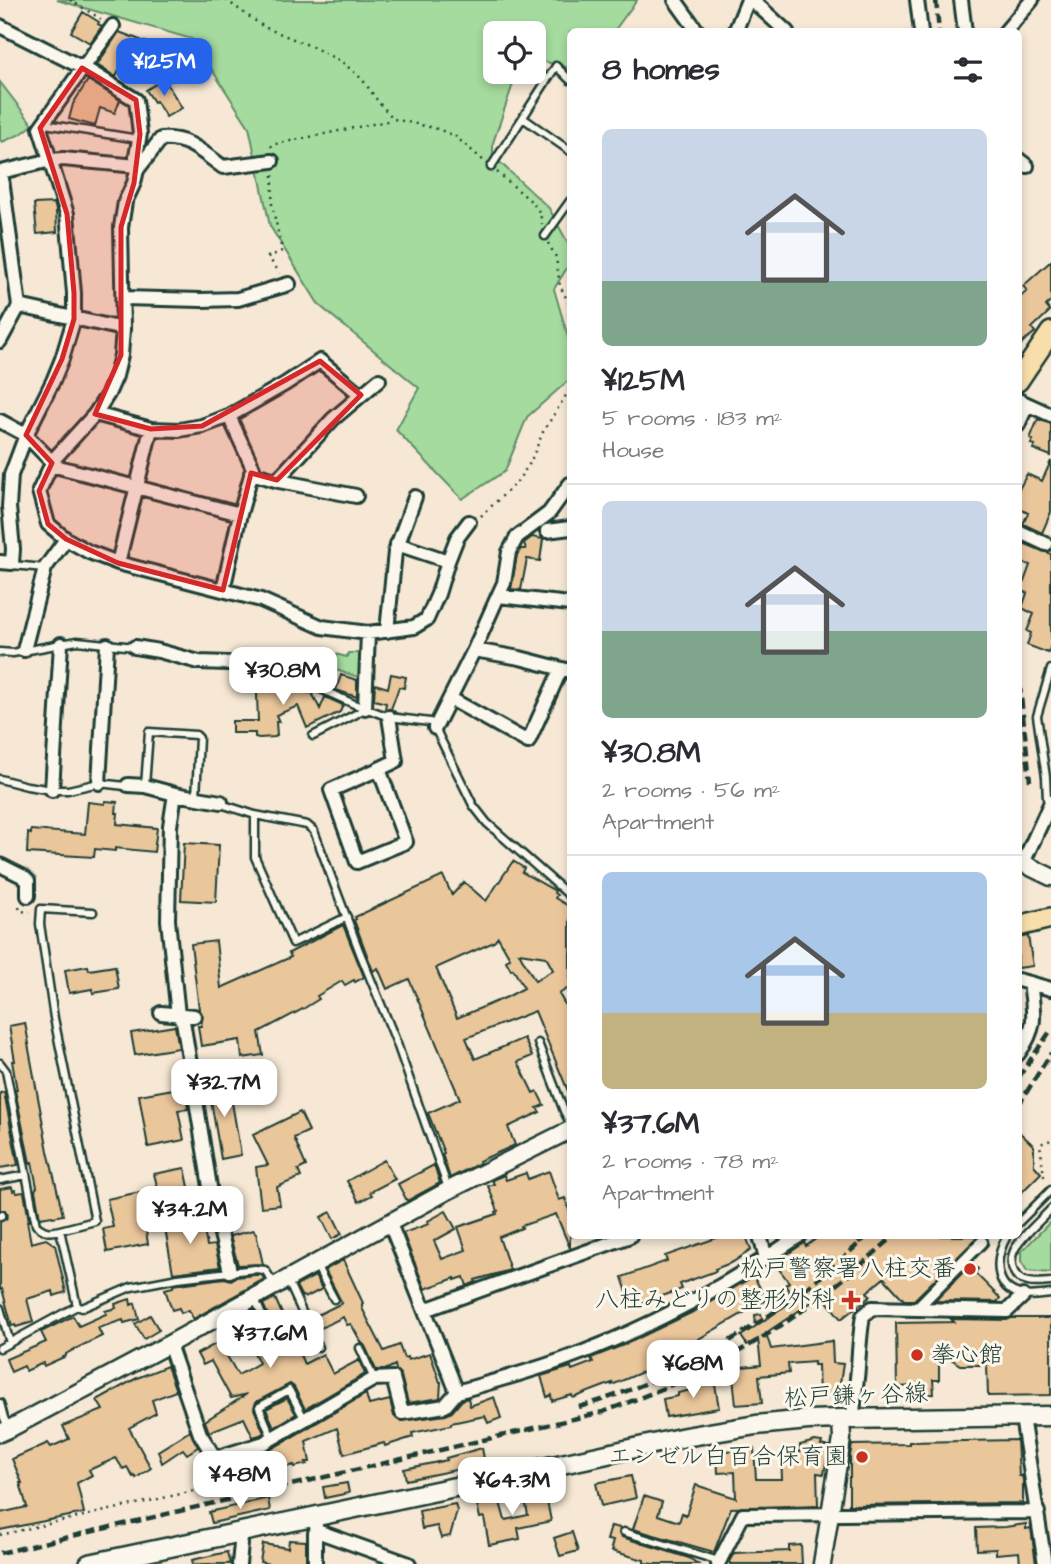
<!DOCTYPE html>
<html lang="en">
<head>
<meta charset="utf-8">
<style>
  :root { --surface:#fff; --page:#f2f2f3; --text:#2b2b33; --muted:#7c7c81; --line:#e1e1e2; --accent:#2563eb }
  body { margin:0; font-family:"Architects Daughter","Klee One",sans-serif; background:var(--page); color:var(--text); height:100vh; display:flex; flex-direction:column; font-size:26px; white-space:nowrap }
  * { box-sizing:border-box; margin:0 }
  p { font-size:23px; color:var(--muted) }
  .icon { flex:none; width:38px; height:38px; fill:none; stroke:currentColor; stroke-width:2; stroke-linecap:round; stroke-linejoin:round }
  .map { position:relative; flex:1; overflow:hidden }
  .details { position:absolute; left:567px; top:28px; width:455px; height:1211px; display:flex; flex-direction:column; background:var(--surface); border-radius:10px; box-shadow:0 4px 10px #0003 }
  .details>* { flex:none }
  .buttons { position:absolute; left:483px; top:21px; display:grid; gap:14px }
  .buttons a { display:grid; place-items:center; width:63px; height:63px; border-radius:10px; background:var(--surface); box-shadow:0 4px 10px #0003; font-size:35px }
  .price { position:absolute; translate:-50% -60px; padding:0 16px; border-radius:14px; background:#fff; color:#222; font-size:23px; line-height:46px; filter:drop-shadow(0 2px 4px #0008) }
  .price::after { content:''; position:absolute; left:50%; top:42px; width:21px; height:16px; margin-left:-10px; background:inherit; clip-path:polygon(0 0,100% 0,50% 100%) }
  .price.active { background:var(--accent); color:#fff }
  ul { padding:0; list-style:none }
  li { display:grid; align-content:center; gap:14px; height:371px; padding:0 35px }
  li+li { border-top:2px solid var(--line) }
  li span { display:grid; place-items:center; height:217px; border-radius:10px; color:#555 }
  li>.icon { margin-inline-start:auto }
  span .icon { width:126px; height:126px; fill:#fffc; stroke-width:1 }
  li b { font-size:30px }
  h2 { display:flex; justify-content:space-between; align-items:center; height:84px; padding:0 35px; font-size:30px }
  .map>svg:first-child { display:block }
  .green { fill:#a5db9e; stroke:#628c69; stroke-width:2 }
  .building { fill:#eac69b; stroke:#1f3d34; stroke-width:2; fill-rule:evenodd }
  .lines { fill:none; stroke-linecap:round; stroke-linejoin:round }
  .service-casing { stroke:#1f3d34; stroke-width:11 }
  .pedestrian-casing { stroke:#1f3d34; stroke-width:15 }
  .minor-casing { stroke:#1f3d34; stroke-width:18 }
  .tertiary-casing { stroke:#1f3d34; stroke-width:21 }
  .secondary-casing { stroke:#1f3d34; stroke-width:23 }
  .primary-casing { stroke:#1f3d34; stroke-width:24 }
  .path { stroke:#1f3d34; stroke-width:2.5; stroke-dasharray:2 5; stroke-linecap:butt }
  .service { stroke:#fbf7ec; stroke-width:6 }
  .pedestrian { stroke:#fbf7ec; stroke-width:10 }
  .minor { stroke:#fbf7ec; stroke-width:12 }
  .tertiary { stroke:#fbf7ec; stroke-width:16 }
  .secondary { stroke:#fbf7ec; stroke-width:18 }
  .primary { stroke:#f8deab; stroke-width:19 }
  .rail { stroke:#1f3d34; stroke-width:4.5; stroke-dasharray:10 5; stroke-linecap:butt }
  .marked { fill:#d62828; fill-opacity:0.2; stroke:#d62828; stroke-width:5; stroke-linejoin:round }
  .poi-dot { fill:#c8321e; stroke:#fbf7ec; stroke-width:2.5 }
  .labels { text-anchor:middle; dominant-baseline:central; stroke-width:6; stroke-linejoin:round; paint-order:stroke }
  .poi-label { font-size:24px; fill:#1f3d34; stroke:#fbf7ec; text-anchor:end }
  .street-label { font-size:24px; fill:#1f3d34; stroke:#fbf7ec }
</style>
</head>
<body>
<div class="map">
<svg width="1051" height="1564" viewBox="0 0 1051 1564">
  <rect width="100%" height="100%" fill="#f6e8d4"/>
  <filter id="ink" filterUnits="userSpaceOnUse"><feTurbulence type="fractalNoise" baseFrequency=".0143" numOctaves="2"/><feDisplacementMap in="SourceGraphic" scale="14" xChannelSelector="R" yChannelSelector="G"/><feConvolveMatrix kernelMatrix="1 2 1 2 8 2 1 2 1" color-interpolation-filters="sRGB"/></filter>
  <g filter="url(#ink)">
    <path class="green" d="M57,0H637L614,31L570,32V68L534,59V33H495V72H517L493,143V156L549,208L570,247V263L554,289L570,344V379L527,417L505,471L462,499L396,430L419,388L319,305L270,226L249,127L192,39Z
      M0,82L33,125L21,134L2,142L0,140Z
      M327,652L347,657L348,653H359V658H362L361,678L323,666Z
      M1051,1221V1273L1027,1271L1021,1261V1252Z"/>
    <path class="building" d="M83,12L99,22L98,24L102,26L90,43L71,32Z
      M119,32L151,44L145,60L143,61L127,55L116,77L97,65Z
      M164,79L182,108L166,117L156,101L154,102L146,90Z
      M88,80L120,100L115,113L100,108L95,126L69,119L73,104Z
      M54,203L56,210L57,232L37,234L34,204Z
      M1051,261V301L1046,306L1050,311L1032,328L1035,332L1018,347V299L1027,291L1023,286Z
      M1038,419L1051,424V456L1033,449L1035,445L1031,444L1033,440L1030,439Z
      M1051,461V512L1042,533L1023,524L1028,513L1018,508V491L1027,474L1042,481Z
      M532,537L543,539L540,561L527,559L521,590L511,589L517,555L521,549H526L524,543Z
      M1018,541L1051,554V645L1048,653L1027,645L1031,633L1027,631L1034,614L1022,608L1027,593L1021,590L1030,565L1018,561Z
      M256,670L267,671L268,675H270V687L286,680L288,685L292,682L296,686L304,688L307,693H312L320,709L325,697L343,705L340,712L307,728L298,706L276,715L279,722H276L277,735L275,737L259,738L255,737V733H232V721H258Z
      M391,674L406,677L404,688L399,687L391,709H385L386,703L374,700L375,684L388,688Z
      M341,675L357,680V697L336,690Z
      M105,801L117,802L116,813H118L117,824L157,828L154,852L115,848V851L95,849L94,857L27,853L28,833L31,834V830L85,834L88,802L105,804Z
      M184,843L219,845L216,902L181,900Z
      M513,861L524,868L522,872L555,891L554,893L557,895L555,898L570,907V987L559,994L570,1013V1096L535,1011L466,1038L475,1059L524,1038L532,1056L518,1062L533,1093L537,1091L544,1105L537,1108L540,1112L508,1127L515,1145L479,1161L480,1163L450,1178L442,1154L444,1153L428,1113L460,1099L409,979L387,989L378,968L373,971L354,920L356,919L355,917L443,876L452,895L464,882L486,901ZM498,937L510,958L506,961L511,970L513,969L524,988L507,997L457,1018L436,968L494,942ZM519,953L546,957L553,970L535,981Z
      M343,925L364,977L355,982L354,980L345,985L342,981L317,996L319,999L303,1009L259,1032L263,1055L242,1058L240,1040L201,1046L198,1026H201L203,1016L199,1009L191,944L216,941L221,988L291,957L289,953Z
      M1028,936L1033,966L1018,968V938Z
      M88,966L89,970L115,966L119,989L93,993L92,989L69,993L65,970Z
      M25,1023L29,1044H28L48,1151L63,1215L53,1217L52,1216L40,1218L35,1190L37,1187L32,1162L30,1163L15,1090H17L12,1061H15L9,1026Z
      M175,1026L179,1048L135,1055L131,1033Z
      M228,1079L241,1155L221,1159L208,1083Z
      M185,1087L188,1109L178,1110L184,1140L148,1147L139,1095Z
      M4,1092L18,1165L0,1168V1093Z
      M300,1112L309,1131L294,1138L306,1166L298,1170L301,1177L277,1187L280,1205L261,1207L256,1167L268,1165L253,1135Z
      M1018,1131L1034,1146V1165L1041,1173L1018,1196Z
      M384,1160L395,1179L370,1192L372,1195L359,1202L347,1181Z
      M434,1165L440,1183L407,1201L398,1184Z
      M185,1168L189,1187L159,1193L154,1174Z
      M549,1171L559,1200L565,1198L570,1213V1248L556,1214L521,1226L522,1228L499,1237L510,1270L475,1280L476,1282L467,1286L464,1277L455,1280V1278L425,1289L403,1233L429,1224L428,1221L446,1211L456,1229L434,1241L442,1259L466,1250L458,1227L497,1214L496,1212L498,1211L488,1186L494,1184L492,1180L504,1175L506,1180L526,1173L528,1179Z
      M12,1187L13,1191L16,1190V1193L24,1192L29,1221H27L31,1243L46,1239L55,1245L66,1292L54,1296L53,1291L27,1299L33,1322L16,1327L15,1325L12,1326L2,1289L0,1290V1222L6,1219L8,1215L5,1210H0V1189Z
      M140,1192L148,1244L107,1252L103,1229L113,1227L107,1199Z
      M331,1212L342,1234L332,1239L321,1217Z
      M204,1215L206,1226H203L207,1246L215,1245L220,1267L173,1273L164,1223Z
      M254,1230L255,1233H256L263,1264L238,1265L230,1236Z
      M722,1236H746L751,1250L733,1262L715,1269L716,1271L680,1284L682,1289L632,1307L622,1277L667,1261L665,1256Z
      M820,1236H854L860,1243L868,1236H979L914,1300H904L884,1278L867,1292L871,1296L841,1319L822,1295L766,1333L771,1349L832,1341L833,1363L843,1364L838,1397H819L818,1365H814V1362L788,1364L789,1373L759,1376L762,1403L736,1405L732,1368L761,1365L758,1339L747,1345L741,1336L756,1326L755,1315L761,1314L763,1321L794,1299L785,1285L789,1282L774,1263L804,1243L806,1246Z
      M343,1260L363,1303L362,1304V1308L384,1351L399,1345L404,1358L407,1357L408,1360L430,1353L440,1382H441L440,1398L408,1403L401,1376L396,1370L395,1365L385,1370H376L365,1346L361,1342L351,1324L347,1325L343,1317L317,1330L311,1318L342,1303L325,1270Z
      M972,1263L978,1269L975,1273L1000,1298L997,1302L935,1301Z
      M255,1275H262L264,1279L193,1319L189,1310L181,1313L179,1308L172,1310L165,1289L173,1287V1285L179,1284L225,1278L231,1280L236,1277Z
      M315,1276L322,1289L305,1298L304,1296L302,1297L296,1286Z
      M754,1276L766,1300L690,1344L692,1348L678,1356L676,1354L658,1362L659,1365L612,1385V1383L573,1398L572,1395L552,1401L551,1395L547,1397L541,1376L571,1367L572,1370L593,1362L591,1358L626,1344L695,1311Z
      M275,1298L304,1364L323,1354L333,1374L359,1360L365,1374L305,1409L294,1387L290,1384L256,1402L254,1409L264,1433L260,1435L253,1437L244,1418L209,1432L205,1421L247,1394L231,1398L211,1361L203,1365L197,1354L219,1342L238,1375L259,1363L246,1336L229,1345L220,1328L253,1310L270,1348L274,1350H278L280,1346V1343L263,1304Z
      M130,1299L131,1305L135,1303L139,1319L124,1323L123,1320L98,1328L102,1336L73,1350L66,1354V1356L44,1366L43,1363L26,1371L24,1366L11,1372L6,1359L46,1342L41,1332L73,1316L79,1326L106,1314L105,1311L116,1308L115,1304Z
      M150,1315L159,1330L144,1339L135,1324Z
      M1011,1318H1051V1395L988,1396L987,1365H960L939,1351V1380H933L934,1394L918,1395V1386L897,1387L896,1323L954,1322L951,1319L1007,1320Z
      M167,1366L176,1391L152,1400L156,1413L129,1428L151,1468L136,1478L135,1476L133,1477L127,1467L123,1469L116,1458L89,1470L92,1475L77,1483L84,1513L0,1530V1513L27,1507L20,1483H22L12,1459L48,1443L51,1447L69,1439L63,1426L103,1410L97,1400L137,1378Z
      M714,1379L719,1408L666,1417L663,1399L678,1396V1393L691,1390L690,1388L703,1385L702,1382Z
      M366,1394L369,1405L390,1400L394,1416L400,1421L446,1415L452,1412L462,1400L468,1398L470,1406L494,1397L501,1418L488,1423L485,1416L451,1423V1425L412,1433L413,1437L385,1446L384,1443L344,1454L337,1428L306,1441L310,1462H306L307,1464L294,1467V1465L286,1467V1465L274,1470L272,1464L252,1470L251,1468L246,1470L236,1462L268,1451Z
      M287,1398L296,1414L274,1427L266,1409Z
      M190,1431L198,1447L187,1454L183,1449L162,1463L158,1451Z
      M1017,1440L1019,1476H1022L1023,1480V1503L849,1505V1477H850V1456L852,1445L909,1444V1442Z
      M815,1441L822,1442L821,1445L829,1447L824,1474L817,1473L818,1505L731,1508L714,1552L633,1529L644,1496L662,1502L658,1515L679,1522L682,1513L686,1515L696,1485L736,1498L735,1472L718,1473L717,1452L754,1448L756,1479H782L781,1453L800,1452V1445Z
      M482,1448L485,1464L406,1480L404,1469L447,1460L446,1458Z
      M631,1476L636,1498L601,1506L596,1483Z
      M347,1483L349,1493L325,1498L323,1487Z
      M545,1491L551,1521L518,1528L520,1539L489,1545L484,1517L480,1518L476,1500L498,1495L505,1520L528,1515L524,1495Z
      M268,1498L270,1510L212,1523L209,1512Z
      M455,1504L457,1511L450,1536L441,1538L437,1526L422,1529L419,1511Z
      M1026,1524V1529L1031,1528L1036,1564H1020L1019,1552L996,1554V1549L977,1550L976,1528L1005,1527Z
      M611,1526L620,1528L619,1534L622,1537L689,1558L698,1564H653L644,1563V1560L612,1551L613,1549L611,1548L613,1541L607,1540Z
      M572,1532L578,1551L560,1556L554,1538Z
      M289,1540L306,1541V1564H269L260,1562L263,1544L288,1548Z
      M801,1545L802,1564H730V1560L734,1553L789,1551V1546Z
      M227,1552L230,1564H193L192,1560Z"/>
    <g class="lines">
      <g class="service-casing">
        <path id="service" d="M523,118L570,151
          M45,124L138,139
          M491,167L556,66L570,80
          M545,236L570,201
          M12,565L45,568
          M0,652L13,653L77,641L135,647
          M228,663L233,661L265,664L354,704L389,717L430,722L434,726L473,805L487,823L570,896
          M1051,669L1037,716L1046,777L1047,799L1051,801
          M313,736L356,714L365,708
          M0,779L27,786L52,790H68L99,783L125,786L128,785
          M145,786L149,732L196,735L199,738L196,797
          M221,802V804L255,815L307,825L314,831L360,953L396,1041L448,1188
          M255,815V857L293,943L347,917
          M538,1043L564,1111L570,1123
          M0,1063L6,1071L36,1225C45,1232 49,1233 60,1230
          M0,1180L26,1175
          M1051,1209C1040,1221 1025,1233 1016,1247C1008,1260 1011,1279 1028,1282C1035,1284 1044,1282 1051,1282
          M0,1216L2,1215
          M1018,1223L1051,1190
          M1007,1236C995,1257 992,1289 1023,1295C1031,1297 1042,1295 1051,1294
          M316,1265L334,1299
          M288,1281L318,1347
          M255,1299L275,1345
          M77,1306L82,1308L131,1287L178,1278L255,1269L265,1270L275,1285
          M0,1308L10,1343
          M0,1348L77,1306L60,1230L95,1221L54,1018L40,924L41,909L93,912
          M360,1348L374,1379
          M0,1403L4,1418L8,1427
          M272,1438L259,1407L289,1390L305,1420
          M624,1532L719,1561"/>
      </g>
      <g class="pedestrian-casing">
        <path id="pedestrian" d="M917,1308L982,1242"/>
      </g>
      <g class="minor-casing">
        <path id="minor" d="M675,0L698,32
          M752,0L787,32
          M917,0L921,32
          M961,0L965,32
          M0,26L91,72L136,100L140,134L136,156L137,170L134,183L125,202L121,227L123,329L121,355L116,376L108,394L95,414L54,459L39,491L48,524L66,539L45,568L24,650
          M735,32L748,0
          M1005,32L1032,0
          M1018,159L1027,166
          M137,170L161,139C188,137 202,152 223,167L272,161
          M124,298L201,300L238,299L289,284
          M19,306L1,172L51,160L63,159L137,166
          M0,341L19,306L123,329
          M1018,400L1051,415
          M95,414L151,429
          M0,421L26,435L53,463
          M1018,425L1027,405
          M51,465L240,514
          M251,473L279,481L356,496
          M277,480L333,419L379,380
          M547,531L570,528
          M1018,531L1046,544
          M66,539L89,552L118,563L261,600L322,627L368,633L414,627L427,619L438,594L448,561L457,538L469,522
          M397,544L448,561
          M0,562L12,563L13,549L9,507L11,475L26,435L53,381L62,359L74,319V293L67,214L40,128L113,26
          M118,563L151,429L179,430L202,426L229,416L285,384L320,361L361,395
          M223,590L240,514L253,468L229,416
          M498,596L504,583L509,552L517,537L549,513L570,484
          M387,631L395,552L415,497
          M135,647L159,651L199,662L228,663
          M474,650L520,658L570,671
          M451,699L528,742L561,669
          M365,708L368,633
          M435,728L474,650L498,596L570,604
          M379,769L331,790L357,862L406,842L379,769L396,761L389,717
          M99,783L107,645
          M128,785L145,786L175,794L221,802
          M52,790L61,644
          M175,794L170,826L168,920L178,1015L183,1021L211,1193L230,1271
          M1023,863L1051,802
          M0,865L22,876L28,881V896
          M1018,980L1051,989
          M161,1013L194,1016
          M1018,1054C1038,1027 1034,1013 1030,983
          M388,1223L393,1231L457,1392C491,1382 525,1373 559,1361C644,1331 725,1287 799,1236
          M760,1236L766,1258
          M425,1310L630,1236
          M169,1344L200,1434L215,1458L244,1479
          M1022,1417L1045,1564
          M853,1419C853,1401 857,1385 858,1367C859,1350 860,1333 863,1316L872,1308L1007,1311L1023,1296
          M215,1458L264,1443L374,1379L393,1378L402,1413L445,1406L457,1392
          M314,1517L317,1531L409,1564
          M239,1564L241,1544L239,1533
          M315,1564V1533L317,1531
          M718,1564L743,1515L1038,1512"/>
      </g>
      <g class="tertiary-casing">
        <path id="tertiary" d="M1018,861L1051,877
          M0,1433L9,1429L169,1344L449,1190L570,1130
          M822,1564L842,1439L841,1419"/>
      </g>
      <g class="secondary-casing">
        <path id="secondary" d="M89,1564L498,1478L685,1437L756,1425L808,1420L841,1419L1051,1416"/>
      </g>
      <g class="primary-casing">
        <path id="primary" d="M1018,381L1051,332
          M1018,926L1051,918"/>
      </g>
      <path class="path" d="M70,0L101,19
        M226,0L264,27L313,47L342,62L362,79L380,104L394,119L438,129L455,136L484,161
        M272,147L271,145L392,120
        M497,172L532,202L540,213L542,224
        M273,175L272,204L282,251L268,257L280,273
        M548,243L556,257L560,286L570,305
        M481,516L516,483L530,463L543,432L570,389
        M19,907L20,911L30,912
        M1044,1177L1040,1144L1051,1140
        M0,1535L229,1483"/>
      <use href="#service" class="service"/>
      <use href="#pedestrian" class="pedestrian"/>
      <use href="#minor" class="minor"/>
      <use href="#tertiary" class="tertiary"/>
      <use href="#secondary" class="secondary"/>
      <use href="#primary" class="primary"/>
      <path class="rail" d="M936,0L939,32
        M1018,669L1030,781
        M1018,776L1019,782
        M1018,1078L1051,1030
        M1018,1106L1051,1053
        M579,1407C687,1376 786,1313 867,1236
        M0,1553L603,1412C643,1397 683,1381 721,1361C785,1328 841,1283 894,1236"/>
    </g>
  </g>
  <path class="marked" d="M82,68L136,100L140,134L134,183L121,227V355L95,414L151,429L202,426L320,361L361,395L277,480L251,473L223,590L118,563L66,539L48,524L39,491L52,463L26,435L62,359L74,319V293L67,214L40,128Z"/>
  <g class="poi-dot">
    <circle cx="970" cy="1269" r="7"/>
    <path d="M847.5 1289.5h7v7h7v7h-7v7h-7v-7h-7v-7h7z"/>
    <circle cx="917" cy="1355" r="7"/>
    <circle cx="862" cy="1457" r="7"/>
  </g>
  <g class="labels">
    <g class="poi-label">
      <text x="956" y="1269">松戸警察署八柱交番</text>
      <text x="835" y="1300">八柱みどりの整形外科</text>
      <text x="931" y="1355" text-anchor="start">拳心館</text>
      <text x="848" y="1457">エンゼル白百合保育園</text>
    </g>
    <g class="street-label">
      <text transform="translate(856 1396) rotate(-2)">松戸鎌ヶ谷線</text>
    </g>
  </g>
</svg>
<div class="buttons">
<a><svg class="icon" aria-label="locate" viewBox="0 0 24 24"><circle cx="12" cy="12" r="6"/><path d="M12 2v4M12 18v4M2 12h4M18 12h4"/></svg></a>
</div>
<b class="price active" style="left:164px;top:98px">¥125M</b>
<b class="price" style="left:283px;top:707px">¥30.8M</b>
<b class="price" style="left:224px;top:1119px">¥32.7M</b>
<b class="price" style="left:190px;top:1246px">¥34.2M</b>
<b class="price" style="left:270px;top:1370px">¥37.6M</b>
<b class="price" style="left:693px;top:1400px">¥68M</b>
<b class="price" style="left:240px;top:1511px">¥48M</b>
<b class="price" style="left:512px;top:1517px">¥64.3M</b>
<section class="details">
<h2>8 homes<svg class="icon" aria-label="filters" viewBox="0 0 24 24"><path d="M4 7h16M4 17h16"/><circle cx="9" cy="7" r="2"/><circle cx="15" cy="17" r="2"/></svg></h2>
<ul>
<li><span style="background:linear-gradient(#c9d6e8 70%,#7fa58c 0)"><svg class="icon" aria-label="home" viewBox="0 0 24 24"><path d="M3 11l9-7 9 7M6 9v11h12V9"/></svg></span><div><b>¥125M</b><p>5 rooms · 183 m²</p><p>House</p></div></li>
<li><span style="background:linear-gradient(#c9d6e8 60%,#7fa58c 0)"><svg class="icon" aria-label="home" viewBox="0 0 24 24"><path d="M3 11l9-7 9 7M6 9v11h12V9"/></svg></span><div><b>¥30.8M</b><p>2 rooms · 56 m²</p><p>Apartment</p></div></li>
<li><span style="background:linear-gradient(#a9c7e8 65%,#c2b280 0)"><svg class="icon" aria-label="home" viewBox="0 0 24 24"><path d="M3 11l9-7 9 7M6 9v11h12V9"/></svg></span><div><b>¥37.6M</b><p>2 rooms · 78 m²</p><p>Apartment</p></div></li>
</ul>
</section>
</div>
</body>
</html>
